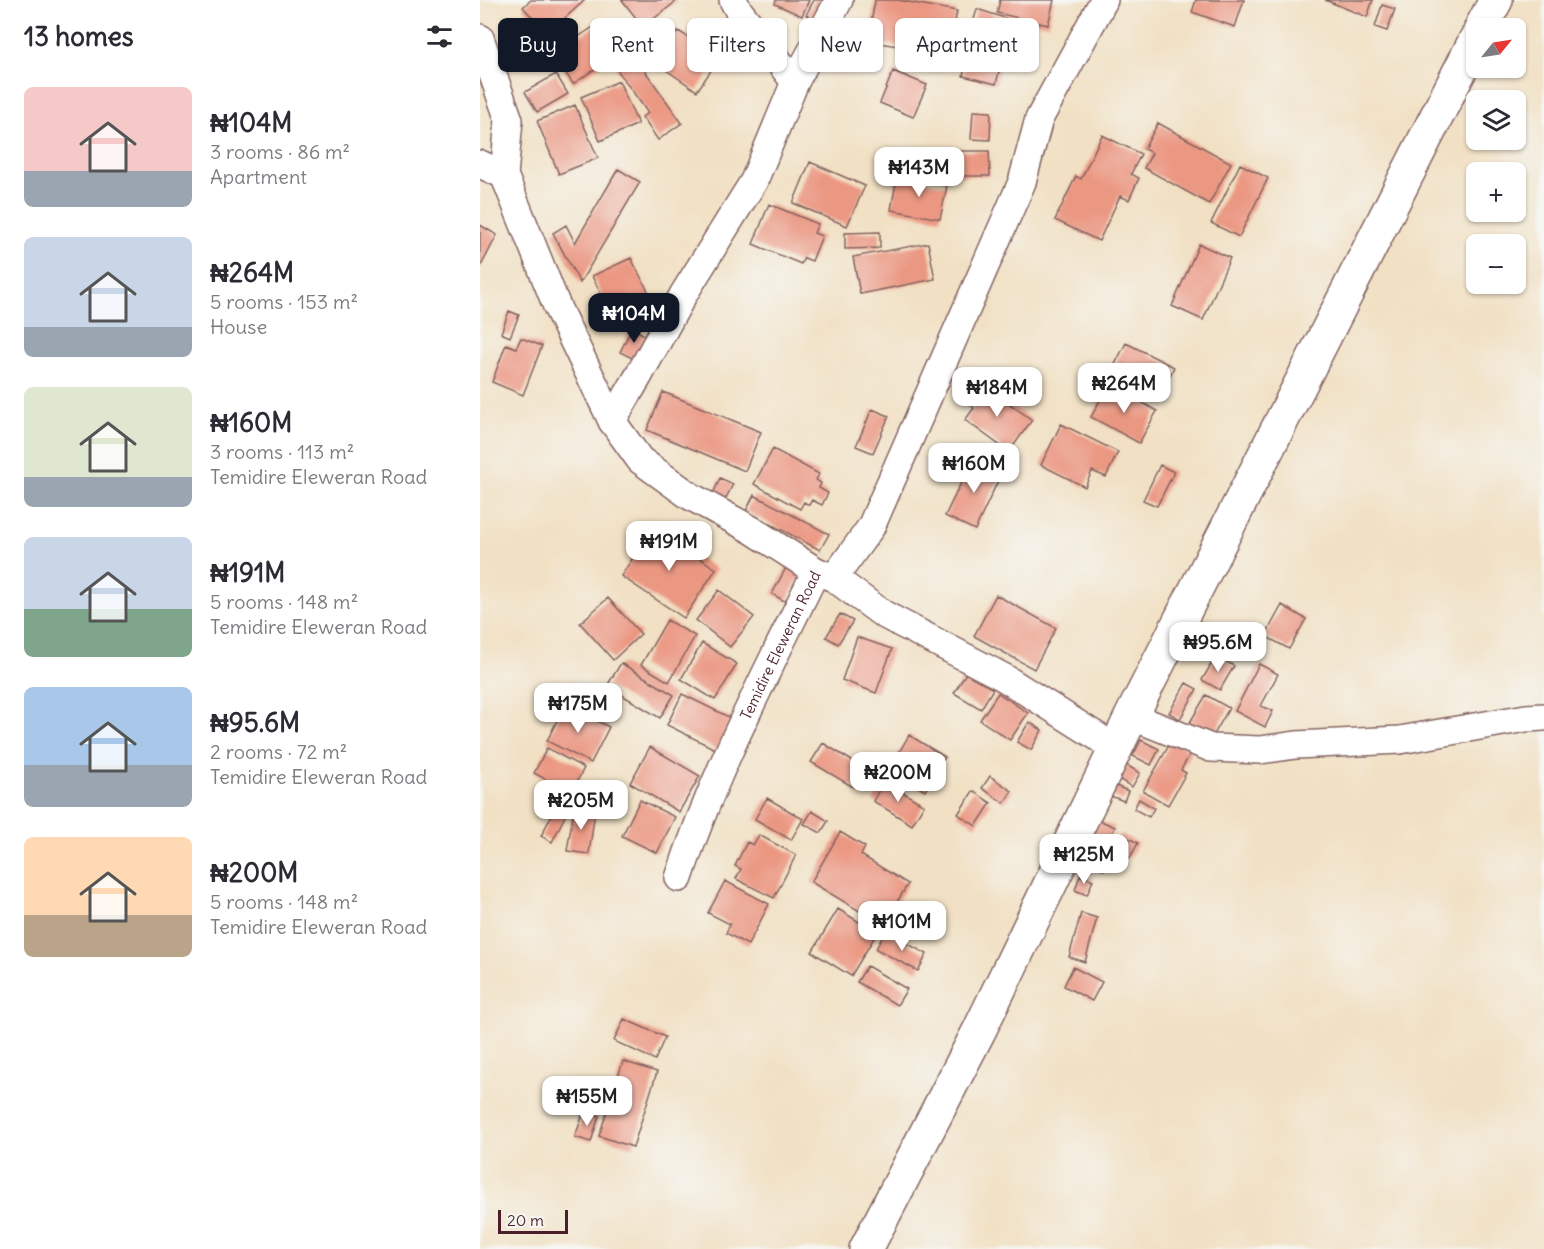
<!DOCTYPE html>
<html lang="en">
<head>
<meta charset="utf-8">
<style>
  :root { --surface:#fff; --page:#f2f2f3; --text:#2b2b33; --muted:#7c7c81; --accent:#111827 }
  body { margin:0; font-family:Delius,sans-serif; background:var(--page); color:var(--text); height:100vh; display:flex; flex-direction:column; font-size:22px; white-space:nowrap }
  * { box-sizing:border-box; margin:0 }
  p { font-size:20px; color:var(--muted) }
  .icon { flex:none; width:33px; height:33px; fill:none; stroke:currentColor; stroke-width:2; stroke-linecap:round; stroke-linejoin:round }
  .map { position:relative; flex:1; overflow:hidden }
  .side { display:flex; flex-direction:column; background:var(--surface); width:480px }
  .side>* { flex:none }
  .banner { position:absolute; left:18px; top:18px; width:570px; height:54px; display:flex; gap:12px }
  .needle { width:39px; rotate:60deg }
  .buttons { position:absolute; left:986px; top:18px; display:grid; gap:12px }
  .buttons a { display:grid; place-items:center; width:60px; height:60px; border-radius:9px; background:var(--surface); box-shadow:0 2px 4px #0004; font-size:30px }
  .scale { position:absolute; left:18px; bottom:15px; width:70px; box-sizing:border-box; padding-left:6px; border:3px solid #4a1f2b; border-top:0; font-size:16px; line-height:21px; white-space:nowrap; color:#4a1f2b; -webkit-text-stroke:4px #f6f6f2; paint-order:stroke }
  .price { position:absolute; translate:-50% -51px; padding:0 14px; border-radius:12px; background:#fff; color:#222; font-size:20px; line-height:39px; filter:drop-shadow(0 2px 3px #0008) }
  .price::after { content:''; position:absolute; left:50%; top:36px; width:18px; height:14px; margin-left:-9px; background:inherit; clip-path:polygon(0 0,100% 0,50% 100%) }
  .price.current { background:var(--accent); color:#fff }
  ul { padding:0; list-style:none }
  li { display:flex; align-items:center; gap:18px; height:150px; padding:0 24px }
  li span { display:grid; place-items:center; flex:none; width:168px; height:120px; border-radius:9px; color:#555 }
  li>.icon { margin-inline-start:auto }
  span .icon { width:72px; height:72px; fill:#fffc; stroke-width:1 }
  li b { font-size:26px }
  h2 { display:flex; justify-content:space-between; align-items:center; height:72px; padding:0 24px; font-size:26px }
  .pill { padding:0 21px; border-radius:9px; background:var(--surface); box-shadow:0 2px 4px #0004; font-size:21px; line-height:54px }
  .pill.current { background:var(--accent); color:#fff }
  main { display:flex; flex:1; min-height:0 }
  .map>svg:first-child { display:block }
  .building { fill:#eb9883 }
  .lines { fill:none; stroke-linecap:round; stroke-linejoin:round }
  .minor-casing { stroke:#846360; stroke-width:30 }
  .major-casing { stroke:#846360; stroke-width:36 }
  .minor { stroke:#fff; stroke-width:27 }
  .major { stroke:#fff; stroke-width:33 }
  .labels { text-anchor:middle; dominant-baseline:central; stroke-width:4.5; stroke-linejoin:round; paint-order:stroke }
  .street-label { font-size:15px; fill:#4a1f2b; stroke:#f6f6f2 }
</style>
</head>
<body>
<main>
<section class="side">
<h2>13 homes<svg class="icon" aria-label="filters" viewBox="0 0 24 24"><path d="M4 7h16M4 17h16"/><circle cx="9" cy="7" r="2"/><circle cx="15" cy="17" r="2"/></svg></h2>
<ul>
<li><span style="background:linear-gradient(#f6c9c9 70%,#9aa5b1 0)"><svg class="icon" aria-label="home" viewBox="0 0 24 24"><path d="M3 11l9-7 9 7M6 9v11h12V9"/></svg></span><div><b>₦104M</b><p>3 rooms · 86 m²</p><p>Apartment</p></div></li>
<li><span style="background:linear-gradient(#c9d6e8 75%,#9aa5b1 0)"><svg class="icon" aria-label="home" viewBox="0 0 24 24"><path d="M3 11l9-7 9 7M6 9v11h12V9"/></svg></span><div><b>₦264M</b><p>5 rooms · 153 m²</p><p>House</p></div></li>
<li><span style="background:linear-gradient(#dfe7d0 75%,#9aa5b1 0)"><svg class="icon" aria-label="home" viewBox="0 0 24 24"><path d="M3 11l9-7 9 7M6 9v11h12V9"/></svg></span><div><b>₦160M</b><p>3 rooms · 113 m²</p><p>Temidire Eleweran Road</p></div></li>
<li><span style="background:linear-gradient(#c9d6e8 60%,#7fa58c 0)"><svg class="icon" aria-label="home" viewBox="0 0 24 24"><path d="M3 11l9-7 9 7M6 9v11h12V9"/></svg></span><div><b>₦191M</b><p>5 rooms · 148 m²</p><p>Temidire Eleweran Road</p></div></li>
<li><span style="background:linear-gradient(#a9c7e8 65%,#9aa5b1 0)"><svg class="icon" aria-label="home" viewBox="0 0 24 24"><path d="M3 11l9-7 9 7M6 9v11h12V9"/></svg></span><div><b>₦95.6M</b><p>2 rooms · 72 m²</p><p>Temidire Eleweran Road</p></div></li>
<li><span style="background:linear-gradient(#ffd9b3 65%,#b9a48a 0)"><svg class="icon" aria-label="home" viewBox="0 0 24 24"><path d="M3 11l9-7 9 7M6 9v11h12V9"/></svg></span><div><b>₦200M</b><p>5 rooms · 148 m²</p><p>Temidire Eleweran Road</p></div></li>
</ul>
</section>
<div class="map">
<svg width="1064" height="1249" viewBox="0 0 1064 1249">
  <rect width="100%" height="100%" fill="#f6f6f2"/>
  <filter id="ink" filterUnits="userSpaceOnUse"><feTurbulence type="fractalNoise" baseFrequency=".0167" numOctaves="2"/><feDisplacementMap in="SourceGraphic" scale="12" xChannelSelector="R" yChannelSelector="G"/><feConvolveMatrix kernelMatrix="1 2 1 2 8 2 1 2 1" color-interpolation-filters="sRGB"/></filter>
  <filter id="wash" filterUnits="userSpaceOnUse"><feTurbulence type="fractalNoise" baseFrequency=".008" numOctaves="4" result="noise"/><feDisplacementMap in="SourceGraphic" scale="24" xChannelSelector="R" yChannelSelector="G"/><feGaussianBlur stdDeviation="1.35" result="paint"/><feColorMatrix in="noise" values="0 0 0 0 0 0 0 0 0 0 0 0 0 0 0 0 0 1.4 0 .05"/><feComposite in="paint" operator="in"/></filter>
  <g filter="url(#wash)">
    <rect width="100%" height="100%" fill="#f1e0c3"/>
    <g id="blocks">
      <path class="building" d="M51,0H105L67,34L43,7Z
        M142,0H198L163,27Z
        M296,0H329L322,16L295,4Z
        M334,0H347L337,21L326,15Z
        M395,0H418L477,11L469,55L388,41Z
        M520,0H574L568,25L517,13Z
        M716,0H764L755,27L712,12Z
        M845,0H893L887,17Z
        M902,5L915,9L907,31L895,27Z
        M497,9L531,20L528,34L493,23Z
        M119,23L139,53L93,84L73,54Z
        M198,31L208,37L212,31L234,45L229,52L239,59L217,91L176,63Z
        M493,31L527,39L516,84L483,76Z
        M153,54L202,123L178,140L162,117L168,113L135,67Z
        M413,71L447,85L433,117L400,103Z
        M76,74L88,94L57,112L45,92Z
        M139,81L158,124L120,141L101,97Z
        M95,105L118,158L79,174L57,121Z
        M493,111L511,112L510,140L491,139Z
        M678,123L751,163L729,204L664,168L672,153L664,149Z
        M622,135L661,154L651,174L659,178L649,200L640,196L619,241L575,220L596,176L601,179Z
        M433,151H509L510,176H433Z
        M330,162L385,186L367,226L313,203Z
        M760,164L788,178L759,237L731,223Z
        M138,169L160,182L100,283L73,233L86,225L95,243Z
        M417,177L467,186L460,219L411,210Z
        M289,204L338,224L334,233L342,236L332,261L324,258L321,264L273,244Z
        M0,225L17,235L0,268Z
        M400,232V248L365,249V233Z
        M448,243L455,279L380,294L373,257Z
        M719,244L750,258L723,320L692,306Z
        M151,258L173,301L134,320L112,276Z
        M29,311L39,315L30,337L21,333Z
        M152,328L168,337L156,360L140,352Z
        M41,338L62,346L43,395L12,382L26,344L36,348Z
        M646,343L694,367L680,397L631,372Z
        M502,384L552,420L529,452L485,420L494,408L488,403Z
        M629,384L677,411L659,443L611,417Z
        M183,392L281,432L265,471L167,430Z
        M392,409L409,416L393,453L376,446Z
        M581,424L638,452L626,477L612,471L605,487L561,465Z
        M293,449L339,474L336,480L341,483L339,488L348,493L342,505L332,500L329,505L324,502L320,509L274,484Z
        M493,458L522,472L495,530L465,516Z
        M680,465L694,472L677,506L663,500Z
        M240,478L253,484L245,500L233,494Z
        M274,495L349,534L340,550L266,511Z
        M173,527L236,569L204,618L141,576Z
        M308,564L322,572L306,602L292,594Z
        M239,590L274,617L250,647L216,620Z
        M516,595L576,628L554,669L494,636Z
        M128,598L161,634L133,660L100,623Z
        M802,605L826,619L809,649L785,636Z
        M360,614L373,621L358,644L346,637Z
        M187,620L215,636L189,682L161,665Z
        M377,637L412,649L396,693L362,680Z
        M222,643L257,664L235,700L201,679Z
        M736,656L754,666L740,690L722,680Z
        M141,663L194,695L180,718L127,686Z
        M779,664L798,674L781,706L793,711L785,727L755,711Z
        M486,673L513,689L501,709L474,693Z
        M706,683L717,689L700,719L689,713Z
        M518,693L548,713L530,740L500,720Z
        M202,694L253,719L237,750L187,725Z
        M726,695L749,708L732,738L709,724Z
        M85,704L129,727L111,763L67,741Z
        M549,722L562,730L551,750L537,742Z
        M429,735L465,757L445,791L409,770Z
        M661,740L679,749L671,765L653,756Z
        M692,740L711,752L701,770L706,773L688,805L663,791Z
        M343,743L385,769L373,787L331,762Z
        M170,747L220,776L199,812L150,783Z
        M67,748L104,768L91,793L54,773Z
        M638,760L660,773L652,787L630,774Z
        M510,776L532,791L524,803L502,788Z
        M404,781L444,805L432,825L393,801Z
        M629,783L648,791L644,801L625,794Z
        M493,791L511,803L496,826L478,814Z
        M287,798L323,819L311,840L275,819Z
        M659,799L674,808L669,817L654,809Z
        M160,800L195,817L177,853L142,836Z
        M79,801L90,806L72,842L61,836Z
        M94,808L115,811L109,854L87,851Z
        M332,811L348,821L341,833L324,824Z
        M614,818L635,827L626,846L605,837Z
        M360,832L385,847L381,855L428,884L403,925L331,882Z
        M641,834L658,843L650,858L633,848Z
        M279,835L316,855L294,898L256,879L261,869L255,866L267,842L273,845Z
        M612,846L631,855L624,870L605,860Z
        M600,875L613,880L607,895L595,890Z
        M245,881L289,904L268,945L246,933L250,924L228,913Z
        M358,909L397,933L371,976L332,952Z
        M601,913L617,918L605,962L589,957Z
        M405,932L447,954L438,971L396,949Z
        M387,966L427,989L417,1005L377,982Z
        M593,967L622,982L612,1001L584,986Z
        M144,1019L185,1037L175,1060L134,1041Z
        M143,1061L177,1072L153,1147L119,1136Z
        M104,1111L119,1116L111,1142L95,1137Z"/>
    </g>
  </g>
  <g filter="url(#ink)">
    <use href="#blocks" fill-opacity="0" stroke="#846360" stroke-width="1.5"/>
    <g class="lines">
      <g class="minor-casing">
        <g id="minor">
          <path d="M253,0L259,11L315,82"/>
          <path d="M0,38L29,120L24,175L78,309L132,421L160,460L210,496L272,530L336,571"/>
          <path d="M0,164L24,175"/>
          <path d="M132,421L158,377L203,295L274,181L315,82L359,0"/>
          <path d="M354,578L391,527L542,182L559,119L624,0"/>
          <path d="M652,715L666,722L731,748L780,750L816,745L920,740L1046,718L1064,717"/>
          <path id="s1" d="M199,878C234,772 287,672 336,571L354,578L403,614L523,677L618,737L635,751"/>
        </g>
      </g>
      <g class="major-casing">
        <path id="major" d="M1001,28L1016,0
          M386,1249L499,1031L652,715L996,39"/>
      </g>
      <use href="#minor" class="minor"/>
      <use href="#major" class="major"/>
    </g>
  </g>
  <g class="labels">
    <g class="street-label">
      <text stroke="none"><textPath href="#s1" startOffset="254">Temidire Eleweran Road</textPath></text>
    </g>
  </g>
</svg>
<div class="buttons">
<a><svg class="needle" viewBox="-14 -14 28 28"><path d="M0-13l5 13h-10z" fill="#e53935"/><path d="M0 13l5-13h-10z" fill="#7c7c81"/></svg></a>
<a><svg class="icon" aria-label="layers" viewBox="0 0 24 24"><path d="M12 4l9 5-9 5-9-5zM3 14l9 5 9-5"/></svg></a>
<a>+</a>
<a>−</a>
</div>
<div class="scale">20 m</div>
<b class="price" style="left:439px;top:198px">₦143M</b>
<b class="price current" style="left:154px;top:344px">₦104M</b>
<b class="price" style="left:644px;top:414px">₦264M</b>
<b class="price" style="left:517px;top:418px">₦184M</b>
<b class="price" style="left:494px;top:494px">₦160M</b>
<b class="price" style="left:189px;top:572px">₦191M</b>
<b class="price" style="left:738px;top:673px">₦95.6M</b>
<b class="price" style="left:98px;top:734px">₦175M</b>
<b class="price" style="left:418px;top:803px">₦200M</b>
<b class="price" style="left:101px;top:831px">₦205M</b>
<b class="price" style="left:604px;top:885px">₦125M</b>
<b class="price" style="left:422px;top:952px">₦101M</b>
<b class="price" style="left:107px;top:1127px">₦155M</b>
<div class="banner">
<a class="pill current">Buy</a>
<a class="pill">Rent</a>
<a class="pill">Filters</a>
<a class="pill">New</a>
<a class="pill">Apartment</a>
</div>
</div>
</main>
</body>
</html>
